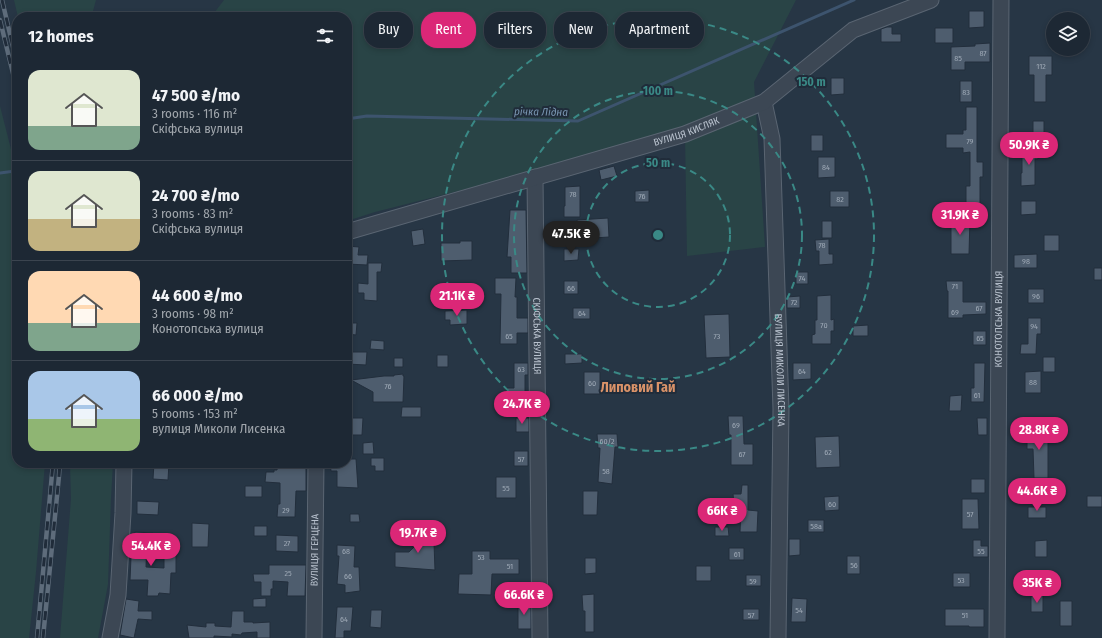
<!DOCTYPE html>
<html lang="en">
<head>
<meta charset="utf-8">
<style>
  :root { --surface:#1d2834; --page:#2a3440; --text:#f1f3f6; --muted:#a0a6ac; --line:#3b444f; --accent:#db2777 }
  body { margin:0; font-family:"Fira Sans Condensed",sans-serif; background:var(--page); color:var(--text); height:100vh; display:flex; flex-direction:column; font-size:15px; white-space:nowrap }
  * { box-sizing:border-box; margin:0 }
  p { font-size:13px; color:var(--muted) }
  .icon { flex:none; width:22px; height:22px; fill:none; stroke:currentColor; stroke-width:2; stroke-linecap:round; stroke-linejoin:round }
  .map { position:relative; flex:1; overflow:hidden }
  .drawer { position:absolute; left:12px; top:12px; width:340px; height:456px; display:flex; flex-direction:column; background:var(--surface); border-radius:16px; box-shadow:0 2px 6px #0003,0 0 0 1px var(--line) }
  .drawer>* { flex:none }
  .hud { position:absolute; left:364px; top:12px; width:380px; height:36px; display:flex; gap:8px }
  .tools { position:absolute; left:1046px; top:12px; display:grid; gap:8px }
  .tools a { display:grid; place-items:center; width:44px; height:44px; border-radius:50%; background:var(--surface); box-shadow:0 2px 6px #0003,0 0 0 1px var(--line); font-size:20px }
  .price { position:absolute; translate:-50% -34px; padding:0 9px; border-radius:14px; background:var(--accent); color:#fff; font-size:13px; line-height:26px; filter:drop-shadow(0 1px 2px #0008) }
  .price::after { content:''; position:absolute; left:50%; top:24px; width:12px; height:9px; margin-left:-6px; background:inherit; clip-path:polygon(0 0,100% 0,50% 100%) }
  .price.selected { background:#222; color:#fff }
  ul { padding:0; list-style:none }
  li { display:flex; align-items:center; gap:12px; height:100px; padding:0 16px }
  li+li { border-top:1px solid var(--line) }
  li span { display:grid; place-items:center; flex:none; width:112px; height:80px; border-radius:12px; color:#555 }
  li>.icon { margin-inline-start:auto }
  span .icon { width:48px; height:48px; fill:#fffc; stroke-width:1 }
  li b { font-size:17px }
  h2 { display:flex; justify-content:space-between; align-items:center; height:48px; padding:0 16px; font-size:17px }
  .pill { padding:0 14px; border-radius:16px; background:var(--surface); box-shadow:0 2px 6px #0003,0 0 0 1px var(--line); font-size:14px; line-height:36px }
  .pill.selected { background:var(--accent); color:#fff }
  .map>svg:first-child { display:block }
  .green { fill:#294446 }
  .lines { fill:none; stroke-linecap:round; stroke-linejoin:round }
  .stream { stroke:#3d546e; stroke-width:3 }
  .building { fill:#4e5d6e; stroke:#222e3c }
  .minor-casing { stroke:#5a6572; stroke-width:17 }
  .minor { stroke:#3c4754; stroke-width:15 }
  .rail-casing { stroke:#5e6c7b; stroke-width:4.5 }
  .rail { stroke:#202c3a; stroke-width:3; stroke-dasharray:9; stroke-linecap:butt }
  .ring { fill:none; stroke:#3a8986; stroke-width:2; stroke-dasharray:7 5 }
  .labels { text-anchor:middle; dominant-baseline:central; stroke-width:4; stroke-linejoin:round; paint-order:stroke }
  .number-label { font-size:8px; fill:#9ea9b6 }
  .street-label { font-size:10px; fill:#b9c2ce; stroke:#202c3a }
  .water-label { font-size:11px; font-style:italic; fill:#7995b1; stroke:#202c3a }
  .district-label { font-size:14px; font-weight:bold; fill:#da9369; stroke:#202c3a }
  .centre { fill:#3a8986; stroke:#202c3a; stroke-width:2 }
  .ring-label { font-size:12px; text-anchor:middle; font-weight:bold; fill:#3a8986; stroke:#202c3a; stroke-width:4; stroke-linejoin:round; paint-order:stroke }
</style>
</head>
<body>
<div class="map">
<svg width="1102" height="638" viewBox="0 0 1102 638">
  <rect width="100%" height="100%" fill="#273645"/>
  <path class="green" d="M14,0H96L93,11L98,17H18Z
    M224,0H796L754,82L765,247L687,256L685,134L375,212L347,221V17H211Z
    M0,106L12,153L17,186V463H45L36,572L29,638H0Z
    M70,463H113L111,498L108,584L98,638H60L71,499Z"/>
  <g class="lines">
    <path class="stream" d="M347,119L367,116L578,121L854,0
      M0,173L15,171"/>
  </g>
  <path class="building" d="M969,11H984V27L969,28Z
    M887,27H892V34H901V42H881V29Z
    M935,28H953V43H935Z
    M990,43V62H965V70H951V47L975,46V44Z
    M1029,56H1052V75H1046V102H1034V75H1029Z
    M831,78H844V94L831,95Z
    M960,81H972V102H960Z
    M966,107H977V162H983V177H980V206H966V186H970V152L963,153V148H946V134H963V130H966Z
    M1033,121H1044V136H1033Z
    M811,135H823V151H811Z
    M1022,148H1038V159H1035V185L1021,186V173H1022Z
    M818,157H835V177L818,178Z
    M614,166L617,176L601,180L599,170Z
    M580,186V217H564V206H565V187Z
    M649,190V202H635V191Z
    M830,191H849V207H830Z
    M1021,201H1036V214L1021,215Z
    M510,210H526L527,273H511V257H507Z
    M608,218L609,237L578,239L577,220Z
    M951,218H970L969,254H951Z
    M822,221H832V238H822Z
    M423,229L425,244L413,246L411,231Z
    M1044,235H1059V251H1044Z
    M829,239V254H833V264L819,265V251H816L815,240Z
    M460,241H472V260L441,261V243H460Z
    M347,246L359,247L358,255H368L367,265L347,264Z
    M564,249H579L578,260L564,261Z
    M1037,254V268H1014V255Z
    M368,263H382L381,272H377V301L364,300V293H358V283L368,284Z
    M1094,268H1102V280H1094Z
    M796,272H808V284H796Z
    M495,278H516L515,297H517V318H528V333H517V344H500L501,294H495Z
    M564,281H578V294H564Z
    M946,281H963V302H986V314L963,315V318H948V291H947Z
    M1028,289H1044V303H1028Z
    M831,295V320L834,319V331H831V344H812V335L815,334V320H817V296Z
    M800,296V308H787V297Z
    M573,308H590V319H573Z
    M467,310V324L450,325V320H445V311Z
    M729,314L730,357L706,358L704,315Z
    M1028,318H1041V334H1037L1036,354H1020L1021,344H1028Z
    M347,323H357L356,335L347,334Z
    M868,325V336H853V326Z
    M973,331H986V345H973Z
    M371,340L384,341V350L370,349Z
    M347,352H367L366,365L347,364Z
    M565,354H582V363L565,364Z
    M437,355H448V367H437Z
    M1043,357H1055V372H1043Z
    M394,358H403V367H394Z
    M514,363H528V375H525V403H507V388H514Z
    M793,363H811V379L793,380Z
    M974,363H985L984,402H971V388H974Z
    M1041,371V393H1025V372Z
    M584,372H600V394H584Z
    M403,374V376H404L403,402H373V392L351,380L384,376H394V375Z
    M962,395L961,411H949L950,396Z
    M402,407H421V417H401Z
    M728,416H743L744,444H753V465H731V435H729Z
    M347,418H363L362,435H347Z
    M516,418H529V432H516Z
    M977,418H987V435H978Z
    M1027,428L1048,429V478H1034L1033,449H1027Z
    M597,434H617L618,447H615L612,484L598,482L600,448H598Z
    M839,436L840,467L816,468L815,437Z
    M373,442L374,454H363V443Z
    M514,451H528V466H514Z
    M371,458H384V471H375V466H371Z
    M347,459H356L358,488L337,487V471H331L330,463H347Z
    M154,463H169L168,480L153,479Z
    M278,463H306V491H296L295,517H277L278,504H280V483L265,482L266,472H274V470H277Z
    M496,477H516V498H496Z
    M971,479H985V493H971Z
    M742,485H748V510L758,511L757,532H740L741,504H734L733,494H741Z
    M245,486H262V497H245Z
    M583,491H598L597,515H583Z
    M839,496V510L825,511L824,497Z
    M1087,496H1102V507H1087Z
    M962,499H978L979,529H962Z
    M137,501L159,502L158,515L137,514Z
    M1028,507H1046V518H1028Z
    M350,514H359L360,522H350Z
    M808,520H824V532H808Z
    M192,523L209,524L208,547H192Z
    M254,526H267V536H254Z
    M715,527H728L729,536H715Z
    M422,528L431,529L429,542L434,543L435,570L395,567V552H409L415,546L416,540L422,534Z
    M135,532L153,533L152,544L147,543L146,567L164,568V554L176,555V573H171L170,594L159,593L158,596H147L148,580H130L131,557H134Z
    M276,535L298,536V552L276,551Z
    M789,539H800V555L789,556Z
    M973,540H981V546H988V557H973Z
    M1047,540V557H1035V541Z
    M337,545L355,546L354,567H359L360,591L345,593V585L337,584L339,556H337Z
    M729,548H744V560H729Z
    M472,551H490V559H519V574H492L491,595L458,594L459,574H472Z
    M847,556H860V574H847Z
    M585,558H596V573L585,574Z
    M269,565H306L305,596H287L288,582L273,581V589H271V596H261V582H254L253,574H269Z
    M696,566H711V581H696Z
    M953,573H970V587H953Z
    M1039,573H1056V585H1039Z
    M746,575H761V586H746Z
    M594,594V632H585V611H583L582,595Z
    M1043,595V612H1031V596Z
    M266,598V607H253V599Z
    M792,598L807,599L806,622H791Z
    M126,599L139,601L138,611H152V620L138,619L134,638L120,635Z
    M1060,601H1072V626H1060Z
    M518,602H531V629H518Z
    M337,607H353L351,631H344V638H335Z
    M743,609H759V620H743Z
    M945,609H984V627H969V626H945Z
    M371,610H382L381,628L370,627Z
    M232,611H244V622H253V623L270,622V638H257V632L242,633L241,635L232,634V637L214,636V638H189L187,625L206,627V623H215V626L231,627Z"/>
  <g class="lines">
    <g class="minor-casing">
      <g id="minor">
        <path id="s1" d="M764,102L772,139L781,409L778,638"/>
        <path id="s2" d="M535,177L540,638"/>
        <path id="s3" d="M347,232L685,134L764,102L853,30L931,0"/>
        <path d="M110,638L118,595L123,513L124,463"/>
        <path id="s4" d="M314,638L316,463"/>
        <path id="s5" d="M997,638L1001,0"/>
      </g>
    </g>
    <use href="#minor" class="minor"/>
    <g class="rail-casing">
      <path id="rail" d="M2,0L17,64
        M0,20L17,90
        M37,638L53,463
        M43,638L59,476L60,463"/>
    </g>
    <use href="#rail" class="rail"/>
  </g>
  <g class="ring">
    <circle cx="658" cy="235" r="72"/>
    <circle cx="658" cy="235" r="144"/>
    <circle cx="658" cy="235" r="216"/>
  </g>
  <g class="labels">
    <g class="number-label">
      <text x="983" y="53">87</text>
      <text x="958" y="58">85</text>
      <text x="1041" y="66">112</text>
      <text x="966" y="92">83</text>
      <text x="970" y="141">79</text>
      <text x="826" y="167">84</text>
      <text x="573" y="194">78</text>
      <text x="642" y="196">76</text>
      <text x="840" y="199">82</text>
      <text x="822" y="245">78</text>
      <text x="1026" y="261">98</text>
      <text x="802" y="278">74</text>
      <text x="955" y="286">71</text>
      <text x="571" y="288">66</text>
      <text x="1036" y="296">96</text>
      <text x="794" y="302">72</text>
      <text x="979" y="308">67</text>
      <text x="955" y="312">69</text>
      <text x="582" y="313">64</text>
      <text x="824" y="325">70</text>
      <text x="1034" y="326">94</text>
      <text x="509" y="336">65</text>
      <text x="717" y="336">73</text>
      <text x="980" y="338">65</text>
      <text x="521" y="369">63</text>
      <text x="802" y="371">64</text>
      <text x="1033" y="382">88</text>
      <text x="592" y="383">60</text>
      <text x="388" y="386">76</text>
      <text x="977" y="395">61</text>
      <text x="736" y="425">69</text>
      <text x="607" y="441">60/2</text>
      <text x="828" y="452">62</text>
      <text x="742" y="454">67</text>
      <text x="521" y="459">57</text>
      <text x="606" y="471">58</text>
      <text x="506" y="488">55</text>
      <text x="832" y="504">60</text>
      <text x="286" y="510">29</text>
      <text x="970" y="514">57</text>
      <text x="816" y="526">58а</text>
      <text x="287" y="543">27</text>
      <text x="346" y="551">68</text>
      <text x="981" y="551">55</text>
      <text x="737" y="554">61</text>
      <text x="481" y="557">53</text>
      <text x="854" y="565">56</text>
      <text x="510" y="566">51</text>
      <text x="288" y="573">25</text>
      <text x="348" y="576">66</text>
      <text x="961" y="580">53</text>
      <text x="753" y="581">59</text>
      <text x="799" y="610">54</text>
      <text x="751" y="615">57</text>
      <text x="965" y="615">51</text>
      <text x="344" y="619">64</text>
    </g>
    <g class="street-label">
      <text stroke="none"><textPath href="#s3" startOffset="354">ВУЛИЦЯ КИСЛЯК</textPath></text>
      <text stroke="none"><textPath href="#s5" startOffset="319">КОНОТОПСЬКА ВУЛИЦЯ</textPath></text>
      <text stroke="none"><textPath href="#s2" startOffset="159">СКІФСЬКА ВУЛИЦЯ</textPath></text>
      <text stroke="none"><textPath href="#s1" startOffset="269">ВУЛИЦЯ МИКОЛИ ЛИСЕНКА</textPath></text>
      <text stroke="none"><textPath href="#s4" startOffset="88">ВУЛИЦЯ ГЕРЦЕНА</textPath></text>
    </g>
    <g class="water-label">
      <text transform="translate(541 112) rotate(1)">річка Лідна</text>
    </g>
    <g class="district-label">
      <text x="638" y="387">Липовий Гай</text>
    </g>
  </g>
  <circle cx="658" cy="235" r="6" class="centre"/>
  <g class="ring-label">
    <text x="811" y="86">150 m</text>
    <text x="658" y="95">100 m</text>
    <text x="658" y="167">50 m</text>
  </g>
</svg>
<div class="tools">
<a><svg class="icon" aria-label="layers" viewBox="0 0 24 24"><path d="M12 4l9 5-9 5-9-5zM3 14l9 5 9-5"/></svg></a>
</div>
<b class="price" style="left:1029px;top:166px">50.9K ₴</b>
<b class="price" style="left:960px;top:236px">31.9K ₴</b>
<b class="price selected" style="left:571px;top:255px">47.5K ₴</b>
<b class="price" style="left:457px;top:317px">21.1K ₴</b>
<b class="price" style="left:522px;top:425px">24.7K ₴</b>
<b class="price" style="left:1039px;top:451px">28.8K ₴</b>
<b class="price" style="left:1037px;top:512px">44.6K ₴</b>
<b class="price" style="left:722px;top:532px">66K ₴</b>
<b class="price" style="left:418px;top:554px">19.7K ₴</b>
<b class="price" style="left:151px;top:567px">54.4K ₴</b>
<b class="price" style="left:1037px;top:604px">35K ₴</b>
<b class="price" style="left:524px;top:616px">66.6K ₴</b>
<div class="hud">
<a class="pill">Buy</a>
<a class="pill selected">Rent</a>
<a class="pill">Filters</a>
<a class="pill">New</a>
<a class="pill">Apartment</a>
</div>
<section class="drawer">
<h2>12 homes<svg class="icon" aria-label="filters" viewBox="0 0 24 24"><path d="M4 7h16M4 17h16"/><circle cx="9" cy="7" r="2"/><circle cx="15" cy="17" r="2"/></svg></h2>
<ul>
<li><span style="background:linear-gradient(#dfe7d0 70%,#7fa58c 0)"><svg class="icon" aria-label="home" viewBox="0 0 24 24"><path d="M3 11l9-7 9 7M6 9v11h12V9"/></svg></span><div><b>47 500 ₴/mo</b><p>3 rooms · 116 m²</p><p>Скіфська вулиця</p></div></li>
<li><span style="background:linear-gradient(#dfe7d0 60%,#c2b280 0)"><svg class="icon" aria-label="home" viewBox="0 0 24 24"><path d="M3 11l9-7 9 7M6 9v11h12V9"/></svg></span><div><b>24 700 ₴/mo</b><p>3 rooms · 83 m²</p><p>Скіфська вулиця</p></div></li>
<li><span style="background:linear-gradient(#ffd9b3 65%,#7fa58c 0)"><svg class="icon" aria-label="home" viewBox="0 0 24 24"><path d="M3 11l9-7 9 7M6 9v11h12V9"/></svg></span><div><b>44 600 ₴/mo</b><p>3 rooms · 98 m²</p><p>Конотопська вулиця</p></div></li>
<li><span style="background:linear-gradient(#a9c7e8 60%,#8fb573 0)"><svg class="icon" aria-label="home" viewBox="0 0 24 24"><path d="M3 11l9-7 9 7M6 9v11h12V9"/></svg></span><div><b>66 000 ₴/mo</b><p>5 rooms · 153 m²</p><p>вулиця Миколи Лисенка</p></div></li>
</ul>
</section>
</div>
</body>
</html>
